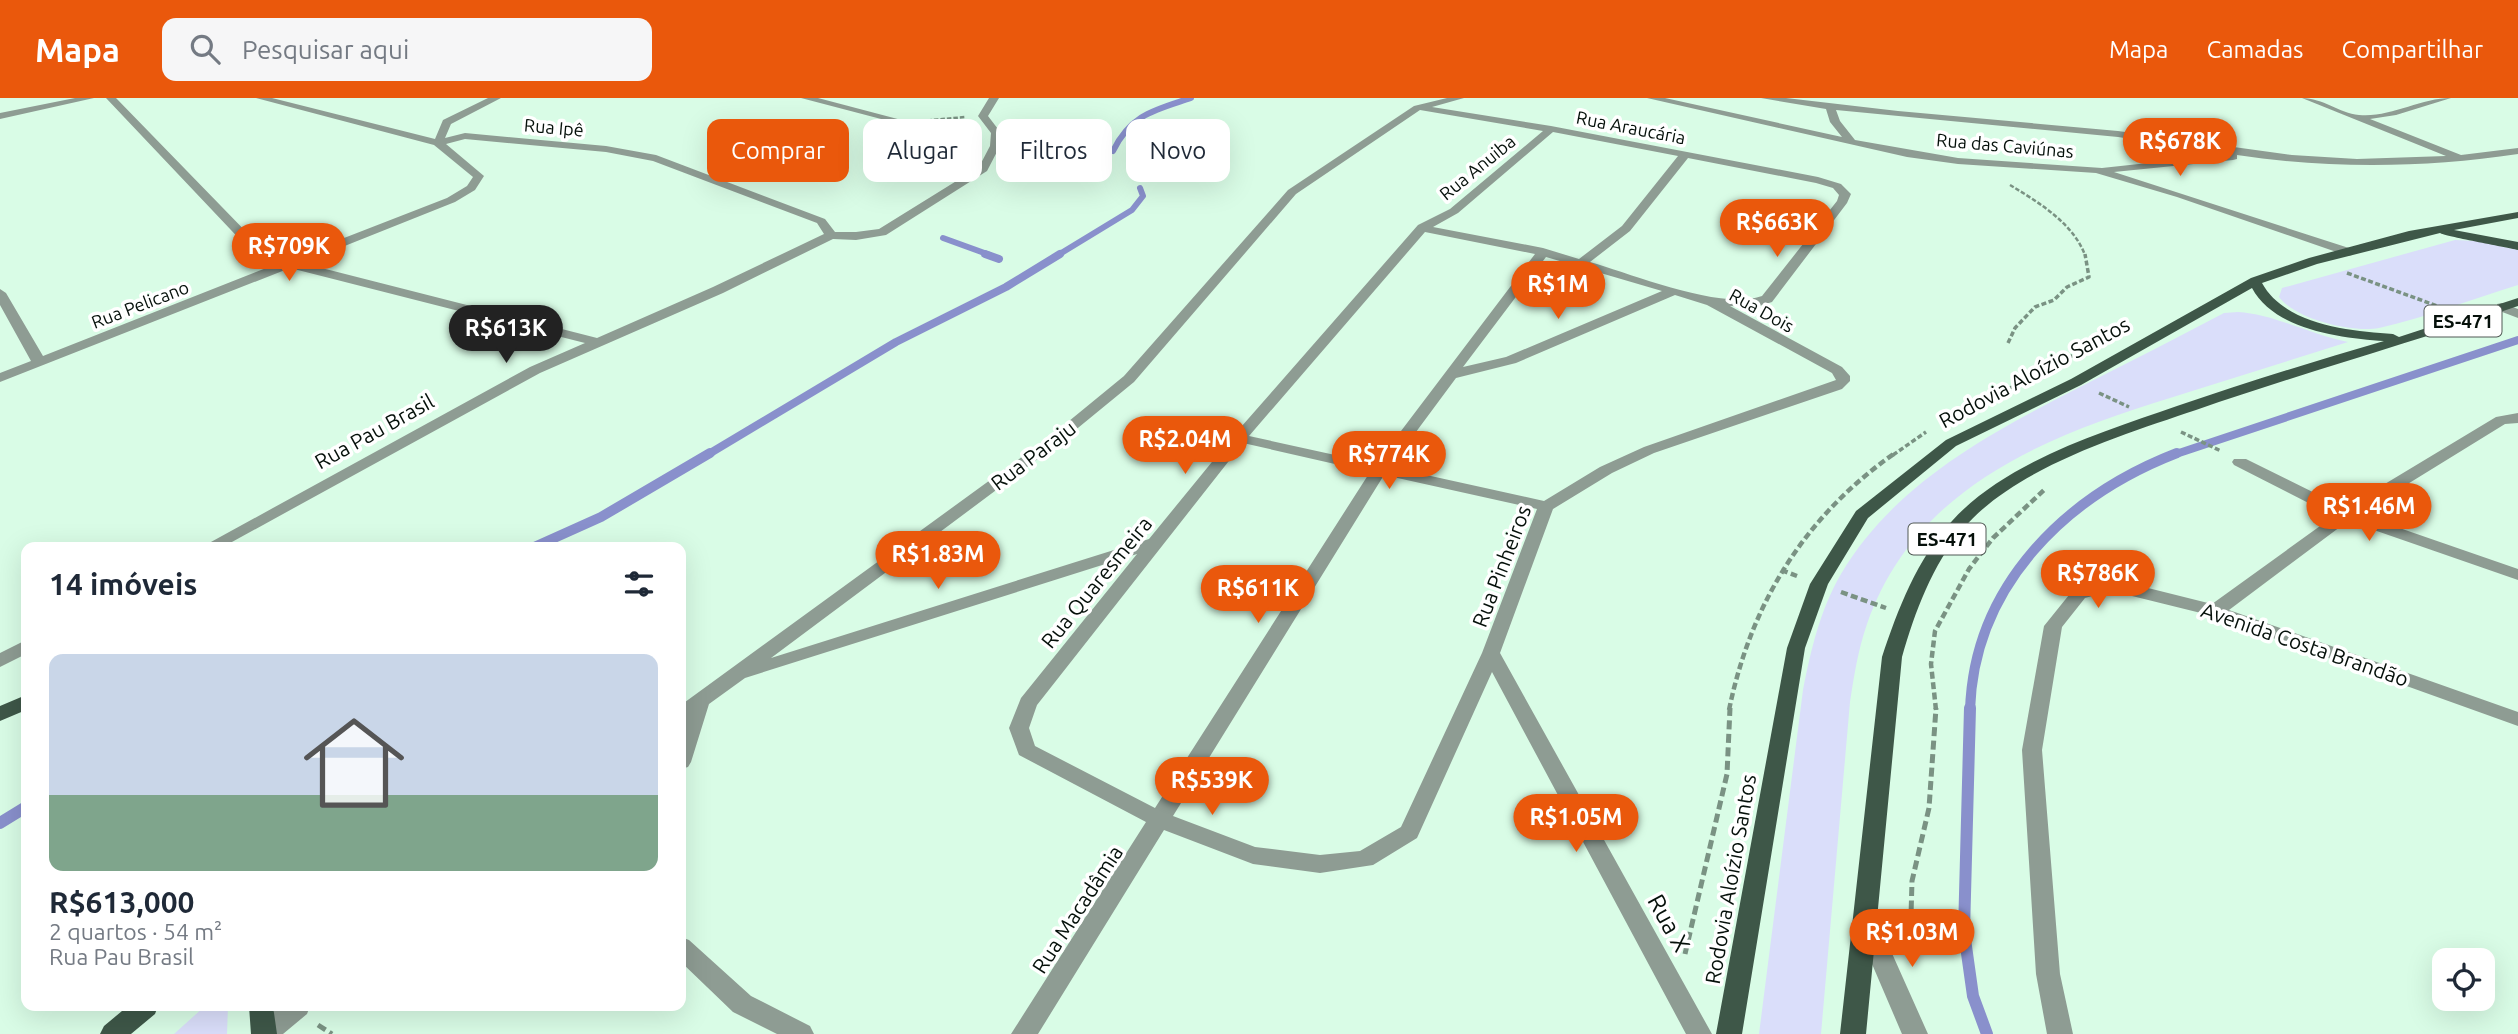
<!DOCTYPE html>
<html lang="pt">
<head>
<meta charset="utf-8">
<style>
  :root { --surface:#fff; --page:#f6f6f7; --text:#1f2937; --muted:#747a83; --accent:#ea580c }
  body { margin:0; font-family:Ubuntu,sans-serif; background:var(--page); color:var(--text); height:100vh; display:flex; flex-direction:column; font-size:26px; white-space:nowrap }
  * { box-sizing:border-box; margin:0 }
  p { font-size:23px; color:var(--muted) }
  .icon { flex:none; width:38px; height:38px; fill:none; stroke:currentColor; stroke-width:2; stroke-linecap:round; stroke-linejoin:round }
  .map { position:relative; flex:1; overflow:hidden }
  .side { position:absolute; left:21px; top:444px; width:665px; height:469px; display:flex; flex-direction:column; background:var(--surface); border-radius:14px; box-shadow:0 7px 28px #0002 }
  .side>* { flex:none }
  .guide { position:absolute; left:707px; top:21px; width:665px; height:63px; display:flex; gap:14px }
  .tools { position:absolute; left:2432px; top:850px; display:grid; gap:14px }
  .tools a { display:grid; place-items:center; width:63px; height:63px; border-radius:14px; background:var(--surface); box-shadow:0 7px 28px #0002; font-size:35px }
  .price { position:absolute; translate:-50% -60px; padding:0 16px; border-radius:24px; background:var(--accent); color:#fff; font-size:23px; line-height:46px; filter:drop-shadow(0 2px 4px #0008) }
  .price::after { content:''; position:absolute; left:50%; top:42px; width:21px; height:16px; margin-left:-10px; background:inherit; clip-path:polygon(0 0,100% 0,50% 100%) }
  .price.active { background:#222; color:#fff }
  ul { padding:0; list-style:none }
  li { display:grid; align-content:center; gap:14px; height:371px; padding:0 28px }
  li span { display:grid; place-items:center; height:217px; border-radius:14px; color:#555 }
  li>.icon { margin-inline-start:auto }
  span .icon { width:126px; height:126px; fill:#fffc; stroke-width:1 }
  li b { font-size:30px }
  h2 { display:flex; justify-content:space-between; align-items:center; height:84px; padding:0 28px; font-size:30px }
  .pill { padding:0 24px; border-radius:14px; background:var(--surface); box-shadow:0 7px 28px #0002; font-size:24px; line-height:63px }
  .pill.active { background:var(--accent); color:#fff }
  header { display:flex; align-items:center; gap:42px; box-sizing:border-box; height:98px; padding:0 35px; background:var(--accent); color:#fff }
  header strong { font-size:33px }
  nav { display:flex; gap:38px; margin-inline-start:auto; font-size:24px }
  .search { width:490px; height:63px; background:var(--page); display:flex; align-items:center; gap:18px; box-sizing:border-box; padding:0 24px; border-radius:14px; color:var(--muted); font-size:26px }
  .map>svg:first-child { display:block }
  .green { fill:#dadefa }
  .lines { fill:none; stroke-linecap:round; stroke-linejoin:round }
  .stream-far3 { stroke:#8990cc; stroke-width:6 }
  .stream-far2 { stroke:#8990cc; stroke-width:8 }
  .stream-far1 { stroke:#8990cc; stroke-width:10 }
  .stream { stroke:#8990cc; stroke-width:12 }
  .path-far3 { stroke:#7a9283; stroke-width:2.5; stroke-dasharray:4.5 2; stroke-linecap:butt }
  .path-far2 { stroke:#7a9283; stroke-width:3.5; stroke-dasharray:5 2.5; stroke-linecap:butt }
  .path-far1 { stroke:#7a9283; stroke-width:4.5; stroke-dasharray:7 3.5; stroke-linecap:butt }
  .path { stroke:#7a9283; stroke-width:5; stroke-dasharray:9 4.5; stroke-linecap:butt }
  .minor { fill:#8e9c93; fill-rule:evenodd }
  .primary { fill:#3e5748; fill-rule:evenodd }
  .labels { text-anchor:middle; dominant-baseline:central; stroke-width:7; stroke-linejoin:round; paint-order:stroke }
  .far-street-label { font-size:18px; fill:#05100a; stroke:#fff }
  .shield { fill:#fff; stroke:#505854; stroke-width:2 }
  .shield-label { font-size:19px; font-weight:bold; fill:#05100a }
  .street-label { font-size:21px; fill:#05100a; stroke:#fff }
  .near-street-label { font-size:24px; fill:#05100a; stroke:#fff }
</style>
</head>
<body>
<header>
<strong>Mapa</strong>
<div class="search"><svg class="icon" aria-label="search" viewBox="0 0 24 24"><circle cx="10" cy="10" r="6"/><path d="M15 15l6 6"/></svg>Pesquisar aqui</div>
<nav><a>Mapa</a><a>Camadas</a><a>Compartilhar</a></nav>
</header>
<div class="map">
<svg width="2518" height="936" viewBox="0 0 2518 936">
  <rect width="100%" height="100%" fill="#d9fce6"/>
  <path class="green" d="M2455,142L2476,143L2518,152V187C2472,201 2425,220 2379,230C2352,235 2295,221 2279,199L2282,190Z
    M2238,214C2274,216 2311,237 2348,244C2289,263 2229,281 2170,300C2044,339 1914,390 1867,526C1858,552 1854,578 1850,604L1821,936H1759L1803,592C1811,552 1820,512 1841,476C1895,385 1990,335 2082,288C2129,264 2177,240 2224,215Z
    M205,908H228L227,936H174Z"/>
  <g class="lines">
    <path class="stream-far3" d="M1113,53C1131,16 1155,12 1191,0
      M943,140L990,157
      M1058,157L1132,112L1143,98L1140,90"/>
    <path class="stream-far2" d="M985,156L999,161
      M707,357L896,244L1006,189L1060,156
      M2173,357L2518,242"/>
    <path class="stream-far1" d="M532,450L601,419L710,355
      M1970,612C1974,487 2066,398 2177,355"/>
    <path class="stream" d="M1970,610L1964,834L1973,898L1987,936
      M0,725L26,709"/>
    <path class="path-far3" d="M921,23L965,19
      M2010,87C2038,104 2073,125 2085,157"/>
    <path class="path-far2" d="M2347,175L2440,209
      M2008,245L2015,230L2035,209L2054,202L2067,189L2089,179L2085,156
      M2008,291L2093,247
      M2099,295L2129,309
      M2181,334L2221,353
      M1893,357L1926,334"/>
    <path class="path-far1" d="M1781,472L1797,478
      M1841,494L1886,510
      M1729,612C1751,505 1805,418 1895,355
      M1936,612L1931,566L1935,533L1969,471L1993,440L2044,392"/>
    <path class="path" d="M1910,852L1912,783L1929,710L1936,610
      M1685,856L1727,676L1730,610
      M318,927L332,936"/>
    <path class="minor" d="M75,0H94L0,21V15Z
      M106,0H116L256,144L290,161L447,100L467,88L473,79L434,47L256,0H272L435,41L443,22L488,0H501L451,26L445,40L465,35L606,48L656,57L825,121L835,134H856L879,131L979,69L990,48L991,35L978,18L989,0H999L988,18L1001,35L1000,48L987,73L886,137L856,142L833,141L723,195L540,275L221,450H200L530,269L585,245L290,170L0,284V275L31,263L0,207V191L6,195L43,258L279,165L248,150ZM465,41L606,54L653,63L817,125L824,136L713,189L597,240L302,165L455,104L475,92L484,78L446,46Z
      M801,0H818L909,24L904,27Z
      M1447,0H1464L1432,9L1551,28L1818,79L1841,86L1851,96L1847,105L1772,204L1756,209L1730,208L1842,269L1850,278V283L1842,291L1654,355L1612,375L1553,411L1500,555L1712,936H1686L1492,574L1417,740L1373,767L1320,775L1253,766L1164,732L1038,936H1011L1146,724L1019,657L1009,630L1021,600L1137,456L745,580L709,606L691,664L688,669L681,671V633L684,623L681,624V607L1052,337L1124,278L1288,92L1414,8ZM1420,12L1543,33L1450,111L1418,127L1234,337L1149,441L771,560L1062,343L1134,284L1296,96ZM1553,34L1678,58L1622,128L1579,161L1543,150L1433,129L1458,115ZM1688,60L1816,85L1833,90L1839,97L1837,103L1762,198C1722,213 1632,176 1590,164L1630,133ZM1425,134L1535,156L1376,366L1249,338ZM1546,159L1662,193L1506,259L1463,269ZM1675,197L1707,207L1832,275L1836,282L1644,349L1600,369L1544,403L1390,369L1456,280L1516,265ZM1243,345L1370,374L1155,710L1035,648L1029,630L1037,607ZM1384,377L1537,411L1482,555L1401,729L1360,753L1320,757L1255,749L1173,718Z
      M1647,0H1665L1842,39L1830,24L1826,11L1761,0H1786L1898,13L2118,33L2292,57L2357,61L2446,58L2302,0C2323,0 2339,15 2359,17C2390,20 2420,0 2451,0L2396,17L2370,21L2461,57L2518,50V56C2425,70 2330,71 2237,57V61L2233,62L2114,74L2352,151V157L2348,158L2177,99L2096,75L1958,66L1907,59ZM1836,12L2118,39L2231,56L2102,70L1958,60L1855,42L1840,23Z
      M2502,205L2518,211V220L2497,212V206Z
      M2518,315V325L2505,326L2359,416L2518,471V482L2348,423L2229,512L2518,614V628L2209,517L2132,498L2103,495L2085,500L2062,529L2042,652L2060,876L2073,936H2047L2036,876L2022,652L2044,528L2073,492L2102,484L2132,486L2212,506L2334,418L2234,367L2232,364L2234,361H2246L2345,410L2496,319Z
      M26,542V556L0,569V555Z
      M1866,814L1874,817L1878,824L1928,936H1902L1854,824L1858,817Z
      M681,839L689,842L751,898L810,928L814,936H777L733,914L681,864Z
      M280,908H310L307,916L283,936H252L256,928Z"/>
    <path class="primary" d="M2518,114V120L2454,132L2518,144V152C2505,149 2444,138 2440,135L2317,166L2262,185C2285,227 2350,233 2393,236L2399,239L2518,200V208C2411,245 2302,275 2196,312C2122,337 2014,370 1963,431C1932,467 1915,514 1902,559L1866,936H1840L1882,559C1898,511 1917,461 1952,423C2006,363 2103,334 2177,308C2245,285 2314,263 2384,243C2342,240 2274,232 2252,190L2081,287L1956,348L1868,420L1828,486L1805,550L1742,936H1716L1787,550L1810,486L1856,413L1946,342L2071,281L2251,180L2309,160L2409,133Z
      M26,597V612L0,623V608Z
      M128,908H158L155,916L131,936H100L104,928Z
      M249,908H273L277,936H251Z"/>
  </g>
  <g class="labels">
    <g class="far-street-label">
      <text transform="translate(554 29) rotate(5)">Rua Ipê</text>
      <text transform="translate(1631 29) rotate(11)">Rua Araucária</text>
      <text transform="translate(2005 47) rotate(5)">Rua das Caviúnas</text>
      <text transform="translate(1477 69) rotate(-39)">Rua Anuiba</text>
      <text transform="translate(140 206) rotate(-21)">Rua Pelicano</text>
      <text transform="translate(1762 212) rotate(29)">Rua Dois</text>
    </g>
    <g class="shield">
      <rect x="2424.5" y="207.5" width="77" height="31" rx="5"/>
      <rect x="1908.5" y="425.5" width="77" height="31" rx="5"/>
    </g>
    <g class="shield-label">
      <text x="2463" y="223">ES-471</text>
      <text x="1947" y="441">ES-471</text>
    </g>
    <g class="street-label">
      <text transform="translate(2034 274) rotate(-28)">Rodovia Aloízio Santos</text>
      <text transform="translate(374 333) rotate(-29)">Rua Pau Brasil</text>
      <text transform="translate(1033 357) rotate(-37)">Rua Paraju</text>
      <text transform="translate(1501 468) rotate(-69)">Rua Pinheiros</text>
      <text transform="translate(1096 484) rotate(-51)">Rua Quaresmeira</text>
      <text transform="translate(2305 546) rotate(19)">Avenida Costa Brandão</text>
      <text transform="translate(1730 781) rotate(-80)">Rodovia Aloízio Santos</text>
      <text transform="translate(1077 811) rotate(-57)">Rua Macadâmia</text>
    </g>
    <g class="near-street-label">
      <text transform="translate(1669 825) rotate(61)">Rua X</text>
    </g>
  </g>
</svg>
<div class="tools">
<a><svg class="icon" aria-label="locate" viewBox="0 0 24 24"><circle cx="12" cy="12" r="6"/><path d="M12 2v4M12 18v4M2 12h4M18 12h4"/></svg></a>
</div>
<b class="price" style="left:2180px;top:80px">R$678K</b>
<b class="price" style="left:1777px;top:161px">R$663K</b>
<b class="price" style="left:289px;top:185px">R$709K</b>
<b class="price" style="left:1558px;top:223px">R$1M</b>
<b class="price active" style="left:506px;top:267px">R$613K</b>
<b class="price" style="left:1185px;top:378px">R$2.04M</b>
<b class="price" style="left:1389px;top:393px">R$774K</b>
<b class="price" style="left:2369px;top:445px">R$1.46M</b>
<b class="price" style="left:938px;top:493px">R$1.83M</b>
<b class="price" style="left:2098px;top:512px">R$786K</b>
<b class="price" style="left:1258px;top:527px">R$611K</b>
<b class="price" style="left:1212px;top:719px">R$539K</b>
<b class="price" style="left:1576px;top:756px">R$1.05M</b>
<b class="price" style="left:1912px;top:871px">R$1.03M</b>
<div class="guide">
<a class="pill active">Comprar</a>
<a class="pill">Alugar</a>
<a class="pill">Filtros</a>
<a class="pill">Novo</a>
</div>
<section class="side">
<h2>14 imóveis<svg class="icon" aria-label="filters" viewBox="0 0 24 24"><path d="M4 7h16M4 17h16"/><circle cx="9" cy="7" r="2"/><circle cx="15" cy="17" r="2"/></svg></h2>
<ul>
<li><span style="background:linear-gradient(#c9d6e8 65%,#7fa58c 0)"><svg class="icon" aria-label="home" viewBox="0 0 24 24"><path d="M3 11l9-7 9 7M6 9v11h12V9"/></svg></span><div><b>R$613,000</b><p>2 quartos · 54 m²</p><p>Rua Pau Brasil</p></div></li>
</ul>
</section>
</div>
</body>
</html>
